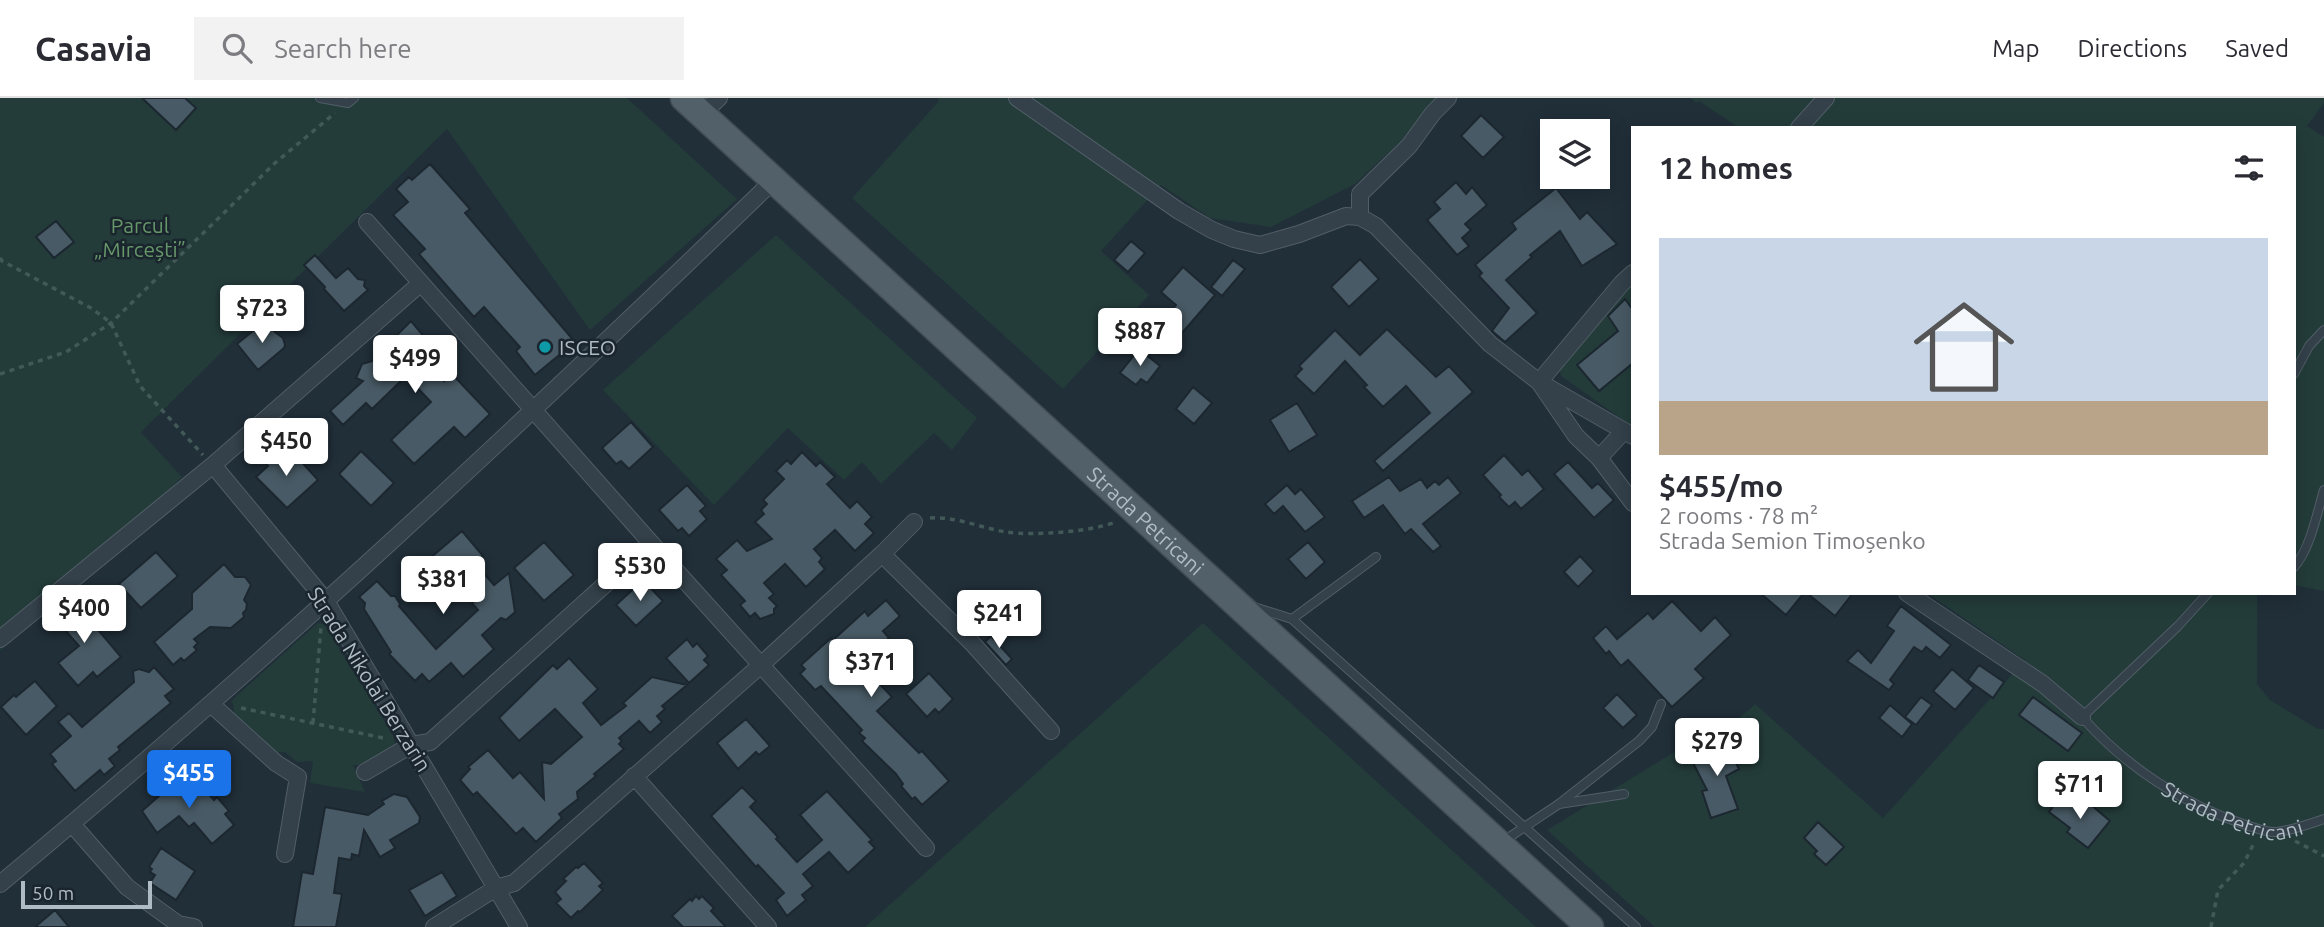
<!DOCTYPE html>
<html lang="en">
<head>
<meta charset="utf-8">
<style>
  :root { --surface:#fff; --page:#f2f2f3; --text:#2b2b33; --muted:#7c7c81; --line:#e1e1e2; --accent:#1a73e8 }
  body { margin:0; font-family:Ubuntu,sans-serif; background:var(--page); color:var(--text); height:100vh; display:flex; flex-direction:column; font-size:26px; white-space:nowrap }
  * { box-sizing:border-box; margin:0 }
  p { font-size:23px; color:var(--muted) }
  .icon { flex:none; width:38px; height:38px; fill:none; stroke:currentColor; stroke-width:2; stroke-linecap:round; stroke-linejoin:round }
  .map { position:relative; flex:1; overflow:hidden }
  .side { position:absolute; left:1631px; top:28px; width:665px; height:469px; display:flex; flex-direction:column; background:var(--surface); border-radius:0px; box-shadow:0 4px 18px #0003 }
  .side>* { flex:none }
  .tools { position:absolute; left:1540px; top:21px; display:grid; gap:14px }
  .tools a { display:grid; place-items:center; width:70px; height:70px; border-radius:0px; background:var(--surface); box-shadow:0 4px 18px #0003; font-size:35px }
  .scale { position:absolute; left:21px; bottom:18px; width:131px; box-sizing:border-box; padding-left:7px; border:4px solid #afbcc6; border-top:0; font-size:19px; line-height:24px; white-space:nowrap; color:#afbcc6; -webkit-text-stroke:5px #1a252e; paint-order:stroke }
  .price { position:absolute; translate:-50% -60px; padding:0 16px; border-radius:7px; background:#fff; color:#222; font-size:23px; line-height:46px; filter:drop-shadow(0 2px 4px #0008) }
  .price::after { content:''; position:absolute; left:50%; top:42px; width:21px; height:16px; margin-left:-10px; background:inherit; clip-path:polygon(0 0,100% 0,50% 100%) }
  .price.current { background:var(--accent); color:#fff }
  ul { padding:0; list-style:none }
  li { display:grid; align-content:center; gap:14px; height:371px; padding:0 28px }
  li+li { border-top:2px solid var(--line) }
  li span { display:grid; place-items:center; height:217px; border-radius:0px; color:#555 }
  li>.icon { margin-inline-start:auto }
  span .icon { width:126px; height:126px; fill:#fffc; stroke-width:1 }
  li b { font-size:30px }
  h2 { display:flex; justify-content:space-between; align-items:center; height:84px; padding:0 28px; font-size:30px }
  header { display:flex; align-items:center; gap:42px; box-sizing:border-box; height:98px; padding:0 35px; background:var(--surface); border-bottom:2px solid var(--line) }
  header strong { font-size:33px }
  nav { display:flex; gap:38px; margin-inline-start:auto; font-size:24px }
  .search { width:490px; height:63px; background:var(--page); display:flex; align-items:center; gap:18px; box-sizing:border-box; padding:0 24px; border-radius:0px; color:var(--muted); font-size:26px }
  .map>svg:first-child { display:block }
  .green { fill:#233c3a }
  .building { fill:#485a65; stroke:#1c2730; stroke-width:2 }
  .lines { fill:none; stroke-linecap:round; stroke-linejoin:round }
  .lane-casing { stroke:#525e67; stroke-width:10 }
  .street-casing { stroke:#525e67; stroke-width:18 }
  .primary-casing { stroke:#414c56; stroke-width:29 }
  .path { stroke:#425958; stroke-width:3.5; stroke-dasharray:5 5; stroke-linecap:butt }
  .lane { stroke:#34414a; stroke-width:8 }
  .street { stroke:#34414a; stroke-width:16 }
  .primary { stroke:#52606a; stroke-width:26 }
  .culture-dot { fill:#0f9aa8; stroke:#1a252e; stroke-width:2.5 }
  .labels { text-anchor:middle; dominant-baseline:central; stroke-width:5; stroke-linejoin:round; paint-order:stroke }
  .park-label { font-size:21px; fill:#669769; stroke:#1a252e }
  .poi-label { font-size:21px; fill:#afbcc6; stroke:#1a252e; text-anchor:start }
  .street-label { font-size:21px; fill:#afbcc6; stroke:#1a252e }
</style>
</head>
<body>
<header>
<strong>Casavia</strong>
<div class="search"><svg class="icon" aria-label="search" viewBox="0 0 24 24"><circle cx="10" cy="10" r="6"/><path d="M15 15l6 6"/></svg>Search here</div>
<nav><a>Map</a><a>Directions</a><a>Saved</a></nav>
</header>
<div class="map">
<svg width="2324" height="829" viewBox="0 0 2324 829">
  <rect width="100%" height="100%" fill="#212f39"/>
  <path class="green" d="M0,0H627L737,101L590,232L447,31L141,334L182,379L0,553Z
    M937,0H1447L1355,86L1271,129L1210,120L1161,87L1101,153L1149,197L1063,291L852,100L939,3Z
    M1690,0H2324V5L2307,28L2324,39V493L2294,487V30H1739L1699,3L1697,5Z
    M776,137L977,320L952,352L934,335L881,386L862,364L844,382L788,330L714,407L603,292Z
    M1633,187V329L1561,278L1559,268L1622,193Z
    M1927,495H2257V586L2270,602L2318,631H2324V829H1655L1547,732L1676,653L1732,626L1755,606L1883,720L2025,562Z
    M318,525L324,526L393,637L395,646L360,667H353L365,694L310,685L313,663L297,664L285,654H273L235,618L232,602Z
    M1203,525L1536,829H865Z"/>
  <path class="building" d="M142,0H185L196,10L176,32Z
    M1481,17L1504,39L1483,60L1461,38Z
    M430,66L470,111L465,115L575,244L535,277L516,253L520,249L484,209L474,219L419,156L425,151L393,117L408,104L396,91L409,79L412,82Z
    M1456,84L1466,96L1472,89L1487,107L1465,126L1471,132L1462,140L1469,148L1457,157L1427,122L1440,111L1434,104Z
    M1556,90L1580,121L1587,114L1617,146L1582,168L1560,133L1530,157L1532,159L1506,182L1537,215L1505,244L1492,233L1509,210L1479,178L1482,175L1475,167L1516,131L1512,125Z
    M56,123L74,144L54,160L36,139Z
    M1131,143L1145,155L1128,174L1114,162Z
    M315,157L336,180L348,170L358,181L365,182L364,188L368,192L344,213L324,191L325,189L304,167Z
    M1360,161L1379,181L1349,209L1331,189Z
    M1233,162L1245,171L1222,198L1211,189Z
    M1183,169L1215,197L1175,243L1158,229L1176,207L1161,194Z
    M1625,201L1633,212V265L1599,293L1577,267L1618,233L1608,218Z
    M265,223L275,234L283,240L285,247L284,250L258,272L237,246Z
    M411,223L426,241L424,243L434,255L426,261L444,283L452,276L490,316L465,340L454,329L414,366L391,342L431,304L409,281L405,279L372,311L366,305L343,327L330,313L363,283L356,280L362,266L372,263L392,246L390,244Z
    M1387,231L1436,279L1449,268L1473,294L1383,373L1374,363L1430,315L1406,288L1383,309L1364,289L1367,287L1345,263L1314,296L1295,278L1302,271L1299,268L1335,232L1360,257Z
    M1139,251L1160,268L1147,285L1141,281L1136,287L1120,275Z
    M1193,289L1212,305L1194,326L1176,311Z
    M1297,305L1317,337L1289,354L1270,322Z
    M631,324L653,349L629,371L621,363L616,366L602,350Z
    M276,350L291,367L298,360L318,382L287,410L256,379L268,368L262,362Z
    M361,353L394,385L371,408L339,376Z
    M802,354L816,368L820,364L835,379L827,386L850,410L857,403L872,419L865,426L874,435L855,453L835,432L814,451L822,460L819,464L825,471L806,489L785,466L764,485L774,496L769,500L777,508L774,511V516L760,521L755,515L750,519L740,507L745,503L721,477L727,472L716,461L737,442L747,453L772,441L755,424L764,416L761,412L767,406L763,402L784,381L776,373L787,362L791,366Z
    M1504,357L1522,377L1528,372L1544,391L1521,411L1515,404L1509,409L1499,399L1501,397L1483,377Z
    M1568,364L1592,390L1598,385L1614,402L1594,420L1554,376Z
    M1389,379L1400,393L1421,381L1427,390L1435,383L1439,387L1448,379L1461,395L1423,426L1441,448L1433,454L1411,431L1405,436L1383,407L1364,420L1352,403Z
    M687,387L706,408L700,413L707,421L689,438L682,430L678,433L659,412Z
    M1287,387L1295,396L1301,391L1325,419L1305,434L1283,408L1274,416L1265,406Z
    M462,433L483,458L475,465L494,487L509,475L515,514L506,522L501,520L482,537L494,551L463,579L451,565L429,584L422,576L415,583L389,556L391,554L364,511L365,505L359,499L377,483L391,498H395L400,506L399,508L436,551L478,512L472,505L477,501L458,479L450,486L429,461Z
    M544,444L574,477L544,503L514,470Z
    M1308,444L1325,464L1306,481L1288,461Z
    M156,454L178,478L141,510L119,486Z
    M1580,458L1594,473L1578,489L1564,474Z
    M224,466L235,479H245L251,487L244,502L247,506L246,512L243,515L244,519L231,530L210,529L194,541L198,545L194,549L197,552L184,563L181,560L173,567L154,544L192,511V495Z
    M643,482L663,503L636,528L616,507Z
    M1760,495H1804L1786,517Z
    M1807,495H1853L1835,518Z
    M68,502L81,518L84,515L121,559L97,579L93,574L78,588L58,565L79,548L51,516Z
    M886,502L900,518L883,533L889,540L861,566L892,599L877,613L919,655L922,653L949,683L922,707L915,699L912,701L901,688L903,686L896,676L862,643L865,640L859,635L862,632L821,588L815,592L800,576L805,571L801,567L831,540L833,542L865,513L868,518Z
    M1672,503L1701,533L1715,519L1731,537L1695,571L1704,580L1672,609L1628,562L1621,568L1609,553L1606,556L1593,540L1606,528L1617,541L1648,515L1653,521Z
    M1901,508L1951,547L1940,560L1926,549L1922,554L1914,549L1890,582L1894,586L1889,592L1847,563L1858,552L1871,565L1894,533L1887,528Z
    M991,538L1012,561L1006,567L985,544Z
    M687,541L693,549L697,545L708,558L704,562L709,567L689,585L666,560Z
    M569,560L598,591L583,605L601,627L626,608L623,605L652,579L687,587L662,608L665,611L657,618L662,624L650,635L639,623L619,640L622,643L619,646L624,651L594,676L596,678L577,694L578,701L559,716L562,720L536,744L523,730L516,736L477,694L473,697L460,682L470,671L468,669L488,652L513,680L520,674L544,701L542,664L551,666L582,639L555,611L519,643L499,620L553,567L557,571Z
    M1979,567L2004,584L1993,600L1968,582Z
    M154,569L174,591L165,598L171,605L118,649L120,652L109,661L115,668L104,677L100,672L75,693L52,666L56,663L50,656L71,638L58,624L69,615L82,629L134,584L133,573L139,571L149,574Z
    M1952,571L1974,590L1955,612L1933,593Z
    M929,575L953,601L939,615L935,611L927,619L906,596Z
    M35,583L57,608L26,637L1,609L14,597L16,599Z
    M1617,596L1637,617L1623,630L1603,610Z
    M1921,599L1932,607L1916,627L1905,619Z
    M2033,599L2082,635L2068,653L2019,617Z
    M1890,607L1912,626L1902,639L1879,620Z
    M746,621L770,648L759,657L756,654L738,671L717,645Z
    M1724,642L1739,671L1726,678L1738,711L1711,720L1702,693L1707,692L1690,659Z
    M184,676L200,694L204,691L214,702L217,699L229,713L225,716L234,727L212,746L194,725L189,729L179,718L157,735L142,713Z
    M742,689L756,703L750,709L778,739L776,741L797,764L822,742L800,717L827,693L872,742L869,744L875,750L848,775L829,754L803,776L813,788L802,797L806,802L787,818L776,802L784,795L758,767L756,769L711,718Z
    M394,696L407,699L420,719L419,725L390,742L395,750L380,759L364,732L359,758L352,756L351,762L339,760L334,795L342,796L336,829H293L302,774L313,776L325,709L368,717L384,706L382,703Z
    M2061,698L2083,715L2090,706L2110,723L2088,750L2067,734L2070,730L2049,714Z
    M1818,724L1844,749L1826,767L1814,756L1817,753L1804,740Z
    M161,750L195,773L176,802L150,785L155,777L150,774L152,771L149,769Z
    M584,765L603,785L599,788L603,792L580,814L578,813L571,820L556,805L561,801L555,794L566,783L563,781L576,769L578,770Z
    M442,774L457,798L425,818L409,792Z
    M696,798L699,801L702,798L714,810L711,813L726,829H683L672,818L690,801L692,803Z
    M55,812L69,829H35Z"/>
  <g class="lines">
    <g class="lane-casing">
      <g id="lane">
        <path d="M320,0L348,5L354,0"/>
        <path d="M2294,276L2309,248L2324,232"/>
        <path d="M2294,469C2310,452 2317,415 2324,392"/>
        <path id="s1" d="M2208,495L2178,528L2082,619C2125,668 2184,707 2246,727C2256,730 2267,735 2277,734C2293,732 2309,726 2324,721"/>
        <path d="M1254,509L1292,521L1636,829"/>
        <path d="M1292,521L1376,459"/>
        <path d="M1559,706L1639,643L1652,629L1661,606"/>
        <path d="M1502,744L1559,706L1624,696"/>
      </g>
    </g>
    <g class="street-casing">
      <path id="street" d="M1017,0L1179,113L1212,132L1234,141L1260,147L1299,136L1346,118L1360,119L1376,128L1490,246L1539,284L1633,338
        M702,16L719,0
        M1799,30L1826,0
        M1360,119V96L1409,48L1433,15L1448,0
        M367,124L651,445L926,750
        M1633,175L1622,185L1539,284L1576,338L1599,360L1633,405
        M1599,360L1623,334
        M213,367L326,503L519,829
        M882,456L972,545L1051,633
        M1907,495L2043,586L2082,619
        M0,541L213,367L421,185
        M211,606L276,665L298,679L285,756
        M365,674L411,647L430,644L651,445
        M634,678L768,829
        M72,726L127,789L178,826L194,829
        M0,786C268,563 524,324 775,81
        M434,829L496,790L514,785L761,567L882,456L914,424"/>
    </g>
    <g class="primary-casing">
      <g id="primary">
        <path id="s2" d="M684,0L1590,829"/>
      </g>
    </g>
    <path class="path" d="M0,160L2,163L91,210L111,225L140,288L203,357
      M0,276L66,254L111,225L275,65L335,15
      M930,420C955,418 981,430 1006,434C1034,438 1089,434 1116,424
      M241,610L388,641
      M313,625L321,529
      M2295,743L2324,758
      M2211,829L2218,792L2244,765L2255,743"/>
    <use href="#lane" class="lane"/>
    <use href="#street" class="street"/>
    <use href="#primary" class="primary"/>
  </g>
  <circle class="culture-dot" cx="545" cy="249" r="7"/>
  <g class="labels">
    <g class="park-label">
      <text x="140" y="127">Parcul<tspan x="140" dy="24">„Mircești”</tspan></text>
    </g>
    <g class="poi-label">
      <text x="559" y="249">ISCEO</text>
    </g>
    <g class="street-label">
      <text stroke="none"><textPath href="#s2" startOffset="626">Strada Petricani</textPath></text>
      <text transform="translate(370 581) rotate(58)">Strada Nikolai Berzarin</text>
      <text stroke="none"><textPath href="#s1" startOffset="359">Strada Petricani</textPath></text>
    </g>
  </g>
</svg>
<div class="tools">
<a><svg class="icon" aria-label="layers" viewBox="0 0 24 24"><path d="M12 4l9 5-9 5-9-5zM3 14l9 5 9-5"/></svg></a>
</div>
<div class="scale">50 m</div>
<b class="price" style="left:262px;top:247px">$723</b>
<b class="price" style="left:1140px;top:270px">$887</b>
<b class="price" style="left:415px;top:297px">$499</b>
<b class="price" style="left:286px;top:380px">$450</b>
<b class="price" style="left:640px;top:505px">$530</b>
<b class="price" style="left:443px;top:518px">$381</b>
<b class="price" style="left:84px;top:547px">$400</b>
<b class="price" style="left:999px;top:552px">$241</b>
<b class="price" style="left:871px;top:601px">$371</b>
<b class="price" style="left:1717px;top:680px">$279</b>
<b class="price current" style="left:189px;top:712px">$455</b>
<b class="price" style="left:2080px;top:723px">$711</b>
<section class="side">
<h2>12 homes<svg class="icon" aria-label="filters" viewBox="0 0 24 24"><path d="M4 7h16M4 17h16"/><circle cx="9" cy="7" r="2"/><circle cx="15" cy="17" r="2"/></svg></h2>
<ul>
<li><span style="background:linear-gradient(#c9d6e8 75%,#b9a48a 0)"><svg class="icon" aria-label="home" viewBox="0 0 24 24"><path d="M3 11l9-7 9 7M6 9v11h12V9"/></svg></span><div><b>$455/mo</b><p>2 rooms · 78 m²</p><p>Strada Semion Timoșenko</p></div></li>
</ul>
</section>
</div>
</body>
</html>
